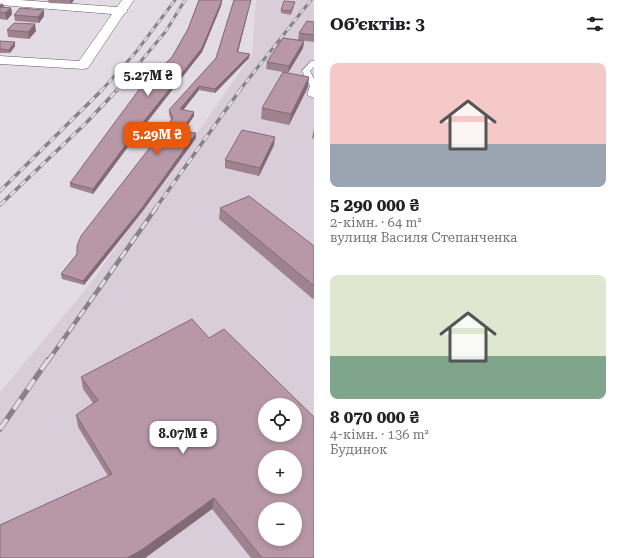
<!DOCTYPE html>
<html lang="uk">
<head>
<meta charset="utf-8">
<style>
  :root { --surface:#fff; --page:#f6f6f6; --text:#202124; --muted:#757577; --accent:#ea580c }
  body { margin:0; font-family:"Roboto Serif",serif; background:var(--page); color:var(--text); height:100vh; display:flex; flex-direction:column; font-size:15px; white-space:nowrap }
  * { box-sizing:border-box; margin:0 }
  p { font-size:13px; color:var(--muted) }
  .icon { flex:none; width:22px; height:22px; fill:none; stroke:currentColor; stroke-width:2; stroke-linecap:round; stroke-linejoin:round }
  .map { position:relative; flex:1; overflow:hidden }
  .panel { display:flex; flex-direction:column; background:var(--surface); width:308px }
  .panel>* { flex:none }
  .fabs { position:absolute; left:258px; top:398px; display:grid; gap:8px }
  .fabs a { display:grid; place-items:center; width:44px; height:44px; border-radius:50%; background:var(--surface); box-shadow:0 2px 6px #0003; font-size:20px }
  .price { position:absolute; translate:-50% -34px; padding:0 9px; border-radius:8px; background:#fff; color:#222; font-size:13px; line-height:26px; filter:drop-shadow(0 1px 2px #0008) }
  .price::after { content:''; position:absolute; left:50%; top:24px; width:12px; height:9px; margin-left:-6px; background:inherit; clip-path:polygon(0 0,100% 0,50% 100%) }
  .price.active { background:var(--accent); color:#fff }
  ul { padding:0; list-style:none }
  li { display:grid; align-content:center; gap:8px; height:212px; padding:0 16px }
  li span { display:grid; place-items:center; height:124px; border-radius:8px; color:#555 }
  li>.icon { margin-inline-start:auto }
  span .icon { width:72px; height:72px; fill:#fffc; stroke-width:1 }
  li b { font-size:17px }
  h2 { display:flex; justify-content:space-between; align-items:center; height:48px; padding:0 16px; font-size:17px }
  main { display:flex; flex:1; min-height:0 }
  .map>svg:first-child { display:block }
  .built { fill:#d9cdd9; fill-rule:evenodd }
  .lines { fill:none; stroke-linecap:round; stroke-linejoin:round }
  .lane-casing { stroke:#615b62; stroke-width:1 }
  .street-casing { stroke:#615b62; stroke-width:1 }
  .lane { fill:#fff; fill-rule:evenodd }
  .street { fill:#fff; fill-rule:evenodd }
  .rail-far3-casing { stroke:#888388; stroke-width:3 }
  .rail-far2-casing { stroke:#888388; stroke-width:3.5 }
  .rail-far1-casing { stroke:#888388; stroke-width:4.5 }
  .rail-casing { stroke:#888388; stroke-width:5.5 }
  .rail-far3 { stroke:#e4dce4; stroke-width:2; stroke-dasharray:5.5; stroke-linecap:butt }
  .rail-far2 { stroke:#e4dce4; stroke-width:2.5; stroke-dasharray:7; stroke-linecap:butt }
  .rail-far1 { stroke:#e4dce4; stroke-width:3; stroke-dasharray:9; stroke-linecap:butt }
  .rail { stroke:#e4dce4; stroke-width:4; stroke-dasharray:12; stroke-linecap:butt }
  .wall { fill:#9e838f }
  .shaded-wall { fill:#816a74 }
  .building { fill:#b898a6; stroke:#816a74; fill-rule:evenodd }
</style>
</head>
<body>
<main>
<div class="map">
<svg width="314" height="558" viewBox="0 0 314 558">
  <rect width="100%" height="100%" fill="#e4dce4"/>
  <path class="built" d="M256,0H314V558H0V392L87,288L252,55ZM265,405H295V435H265ZM265,457H295V487H265ZM265,509H295V539H265Z"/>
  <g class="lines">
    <g class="lane-casing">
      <path id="lane" d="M311,61H314V67L310,71L314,79V98L307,95L310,86L302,71Z"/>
    </g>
    <g class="street-casing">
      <path id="street" d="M0,0H20L117,7L122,0H134L127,10L128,11L124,14L88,68L83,69L0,64V56L79,61L112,14L0,5Z"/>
    </g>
    <use href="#lane" class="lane"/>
    <use href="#street" class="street"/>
    <g class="rail-far3-casing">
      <path id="rail-far3" d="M101,91L136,52L175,0
        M116,91L166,31L185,0
        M239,91L311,0"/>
    </g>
    <g class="rail-far2-casing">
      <path id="rail-far2" d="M0,191L102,90
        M0,205L87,122L117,90
        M155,209L240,90"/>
    </g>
    <g class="rail-far1-casing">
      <path id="rail-far1" d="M48,361L156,208"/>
    </g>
    <g class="rail-casing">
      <path id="rail" d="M0,429L48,360"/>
    </g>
    <use href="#rail-far3" class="rail-far3"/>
    <use href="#rail-far2" class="rail-far2"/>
    <use href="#rail-far1" class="rail-far1"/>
    <use href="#rail" class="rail"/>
  </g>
  <path class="wall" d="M48,0H74L71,4L49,3Z
    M199,0H222L221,6L202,52L133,140L93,194L70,187V183L172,57L188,29Z
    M234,0H251L238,52L249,58L215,93L199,90L183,110L194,116L184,131L196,138L142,212L84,285L62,279L61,274L77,254L171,120L169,115V110L216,58Z
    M0,3L4,7L11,8L12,14L7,20L0,19Z
    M294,6L291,15L281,13V10Z
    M14,15L44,16L39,23L15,21Z
    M314,22V42L298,40L299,33Z
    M7,30L36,31L29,39L8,37Z
    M0,41L15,46L10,53H0Z
    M304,41L303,48L288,73L266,69L267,62Z
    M308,87L289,125L261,119L262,108Z
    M314,128V139L312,138Z
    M274,145L259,176L225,168V160Z
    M220,208L314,246V298L313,299L219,219Z
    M81,377L314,558H251L212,509L145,558H0L108,476L78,427L76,415L93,403L83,389Z"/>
  <path class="shaded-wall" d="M70,0H74L71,4Z
    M222,0L221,6L202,52L133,140L93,194V189Z
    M251,0L237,56V52Z
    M3,3L4,10L0,12V6Z
    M11,8L12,14L7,20L5,13Z
    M44,10V16L39,23L38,17Z
    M35,24L36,31L29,39L28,32Z
    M304,41L303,48L288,73L289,66Z
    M15,42V46L10,53L9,50Z
    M250,54L249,58L215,93V89Z
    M309,77L308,87L289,125L291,114Z
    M199,86V90L180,114V109Z
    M194,112V116L181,135V131Z
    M196,133V138L142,212L84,285L83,281Z
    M275,137L274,145L259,176L260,168Z
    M214,498L212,509L145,558H127Z"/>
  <path class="building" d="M199,0H222L202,48L133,135L93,189L70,183L141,87L172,57L188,29Z
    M234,0H251L237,52L250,54L215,89L199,86L180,109L194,112L181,131L196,133L142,208L83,281L61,274L77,254V246L81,236L173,118L169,110L216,58Z
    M284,1L295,2L291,11L281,10Z
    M0,7L11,8L5,13L0,12Z
    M20,8L44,10L38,17L14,15Z
    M307,21L314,22V35L299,33Z
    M14,23L35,24L28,32L7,30Z
    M283,38L304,41L289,66L267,62Z
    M0,41L15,42L9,50L0,49Z
    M283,72L309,77L291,114L262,108Z
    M242,130L275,137L260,168L225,160Z
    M249,196L314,246V286L220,208Z
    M192,319L209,338L224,329L314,417V558H262L214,498L140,551L127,558H0V525L112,474L76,415L98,400L81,377ZM265,405H295V435H265ZM265,457H295V487H265ZM265,509H295V539H265Z"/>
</svg>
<div class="fabs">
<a><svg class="icon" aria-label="locate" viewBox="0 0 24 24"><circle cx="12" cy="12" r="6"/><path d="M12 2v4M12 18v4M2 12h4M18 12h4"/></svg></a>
<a>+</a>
<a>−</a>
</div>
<b class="price" style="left:148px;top:97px">5.27M ₴</b>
<b class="price active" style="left:157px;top:156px">5.29M ₴</b>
<b class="price" style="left:183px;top:455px">8.07M ₴</b>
</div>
<section class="panel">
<h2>Об’єктів: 3<svg class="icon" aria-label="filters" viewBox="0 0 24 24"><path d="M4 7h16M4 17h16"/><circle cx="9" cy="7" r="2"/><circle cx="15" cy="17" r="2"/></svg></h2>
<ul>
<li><span style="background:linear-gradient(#f6c9c9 65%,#9aa5b1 0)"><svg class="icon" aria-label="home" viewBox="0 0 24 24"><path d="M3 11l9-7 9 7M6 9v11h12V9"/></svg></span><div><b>5 290 000 ₴</b><p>2-кімн. · 64 m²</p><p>вулиця Василя Степанченка</p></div></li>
<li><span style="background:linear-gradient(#dfe7d0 65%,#7fa58c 0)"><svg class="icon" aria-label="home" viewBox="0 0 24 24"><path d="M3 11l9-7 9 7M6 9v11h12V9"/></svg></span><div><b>8 070 000 ₴</b><p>4-кімн. · 136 m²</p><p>Будинок</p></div></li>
</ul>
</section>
</main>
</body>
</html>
